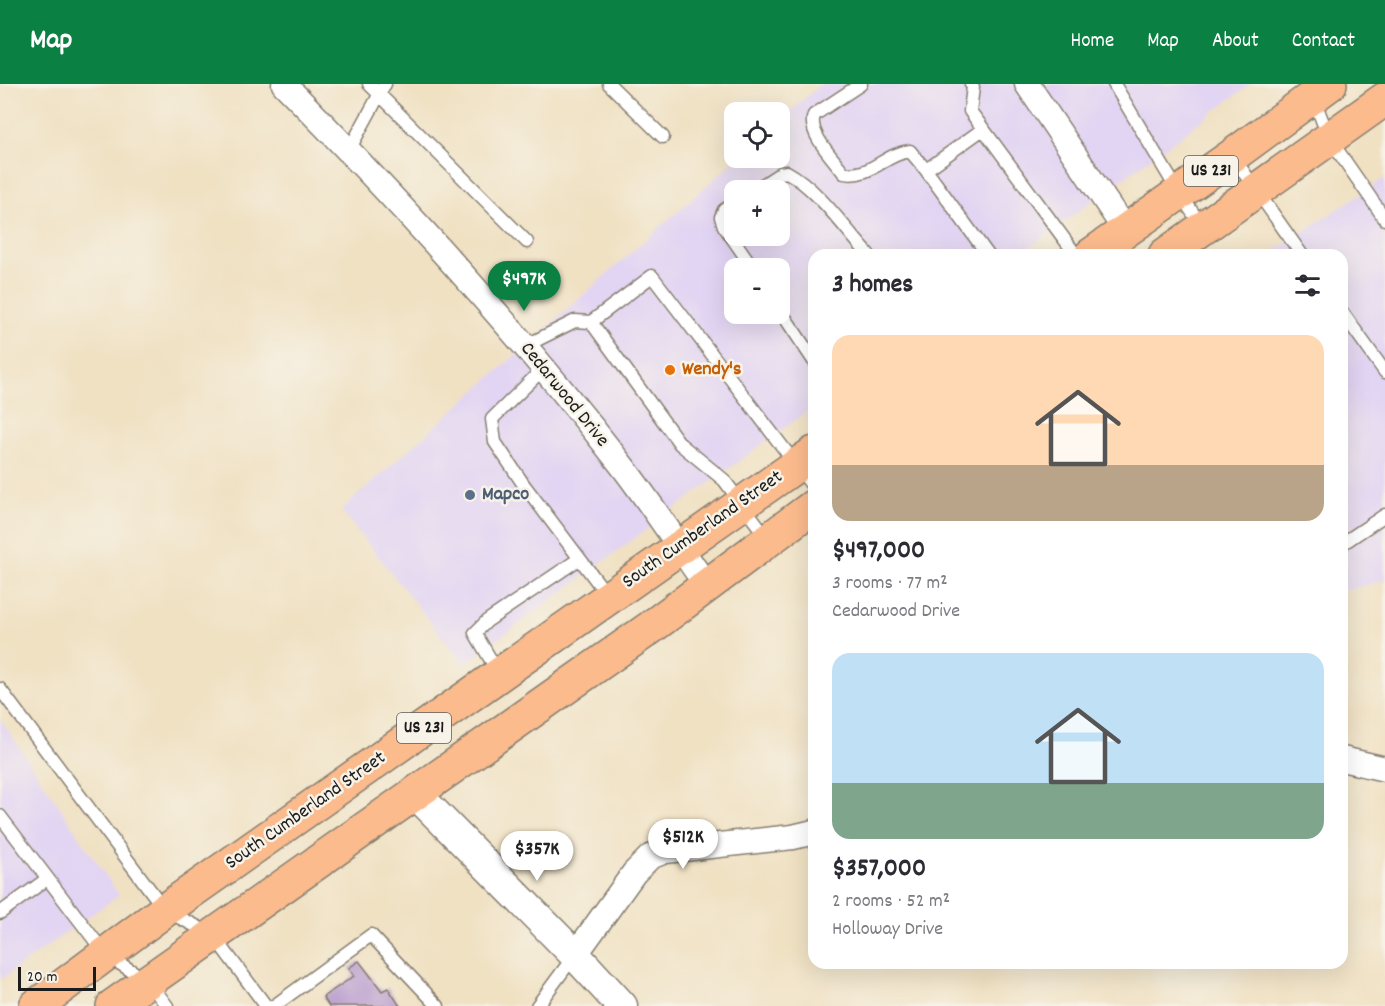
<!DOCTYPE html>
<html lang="en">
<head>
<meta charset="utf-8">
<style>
  :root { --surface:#fff; --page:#f7f7f7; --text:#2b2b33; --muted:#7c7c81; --accent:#0b8043 }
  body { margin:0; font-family:Dekko,sans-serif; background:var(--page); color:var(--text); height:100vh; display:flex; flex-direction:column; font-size:22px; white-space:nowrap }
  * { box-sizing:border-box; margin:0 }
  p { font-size:20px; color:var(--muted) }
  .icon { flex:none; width:33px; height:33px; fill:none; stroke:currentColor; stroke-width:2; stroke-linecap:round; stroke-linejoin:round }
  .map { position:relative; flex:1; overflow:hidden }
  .details { position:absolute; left:808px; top:165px; width:540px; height:720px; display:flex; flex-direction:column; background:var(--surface); border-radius:18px; box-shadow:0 6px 24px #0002 }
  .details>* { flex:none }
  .fabs { position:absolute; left:724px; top:18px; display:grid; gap:12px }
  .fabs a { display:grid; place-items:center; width:66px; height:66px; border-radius:12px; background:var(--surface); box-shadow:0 6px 24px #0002; font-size:30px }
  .scale { position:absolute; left:18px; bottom:15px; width:78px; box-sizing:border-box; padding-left:6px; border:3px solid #1c1c1c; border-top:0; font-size:16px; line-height:21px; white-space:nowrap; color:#1c1c1c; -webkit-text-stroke:4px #f7f3e8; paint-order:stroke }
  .price { position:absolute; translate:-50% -51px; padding:0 14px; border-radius:21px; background:#fff; color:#222; font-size:20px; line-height:39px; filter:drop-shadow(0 2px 3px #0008) }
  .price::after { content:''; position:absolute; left:50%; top:36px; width:18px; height:14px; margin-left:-9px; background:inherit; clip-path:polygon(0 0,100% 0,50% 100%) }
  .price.active { background:var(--accent); color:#fff }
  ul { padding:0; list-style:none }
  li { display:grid; align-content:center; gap:12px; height:318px; padding:0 24px }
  li span { display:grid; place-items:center; height:186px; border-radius:18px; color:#555 }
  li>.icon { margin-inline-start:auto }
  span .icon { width:108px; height:108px; fill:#fffc; stroke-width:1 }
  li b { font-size:26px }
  h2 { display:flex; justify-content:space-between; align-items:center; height:72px; padding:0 24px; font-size:26px }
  header { display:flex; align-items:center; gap:36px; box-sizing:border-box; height:84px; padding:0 30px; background:var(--accent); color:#fff }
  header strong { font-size:28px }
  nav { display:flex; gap:33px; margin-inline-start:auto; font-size:21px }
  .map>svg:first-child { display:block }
  .built { fill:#e2d4f3; fill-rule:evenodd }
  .building { fill:#b79acc }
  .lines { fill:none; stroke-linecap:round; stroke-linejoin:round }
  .service-casing { stroke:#867e70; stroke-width:15 }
  .minor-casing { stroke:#867e70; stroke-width:27 }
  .tertiary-casing { stroke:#867e70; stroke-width:33 }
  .primary-casing { stroke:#867e70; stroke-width:36 }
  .service { stroke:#fff; stroke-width:12 }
  .minor { stroke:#fff; stroke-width:24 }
  .tertiary { stroke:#fff; stroke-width:30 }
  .primary { stroke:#fbbb8d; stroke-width:33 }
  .food-dot { fill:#e8710a; stroke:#f7f3e8; stroke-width:2 }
  .service-dot { fill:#5c6f8a; stroke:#f7f3e8; stroke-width:2 }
  .labels { text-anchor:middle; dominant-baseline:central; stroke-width:5; stroke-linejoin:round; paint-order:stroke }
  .shield { fill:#f7f3e8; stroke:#5e5c59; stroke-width:1.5 }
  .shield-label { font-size:18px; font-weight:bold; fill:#1c1c1c }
  .food-label { font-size:20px; font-weight:bold; fill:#c56008; stroke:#f7f3e8; text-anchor:start }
  .street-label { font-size:20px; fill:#1c1c1c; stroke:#f7f3e8 }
  .service-label { font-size:20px; font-weight:bold; fill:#4e5e75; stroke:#f7f3e8; text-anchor:start }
</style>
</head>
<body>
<header>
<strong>Map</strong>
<nav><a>Home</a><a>Map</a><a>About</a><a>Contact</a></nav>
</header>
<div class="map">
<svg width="1385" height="922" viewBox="0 0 1385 922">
  <rect width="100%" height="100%" fill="#f7f3e8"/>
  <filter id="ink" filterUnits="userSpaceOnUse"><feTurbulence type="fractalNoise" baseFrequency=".0167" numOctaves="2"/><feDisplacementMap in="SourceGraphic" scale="12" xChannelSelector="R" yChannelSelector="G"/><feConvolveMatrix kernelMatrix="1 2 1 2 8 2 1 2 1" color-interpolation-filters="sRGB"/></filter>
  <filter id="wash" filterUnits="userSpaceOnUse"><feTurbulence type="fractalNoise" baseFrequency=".008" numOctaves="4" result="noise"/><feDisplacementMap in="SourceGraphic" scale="24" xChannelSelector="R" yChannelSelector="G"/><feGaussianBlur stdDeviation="1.35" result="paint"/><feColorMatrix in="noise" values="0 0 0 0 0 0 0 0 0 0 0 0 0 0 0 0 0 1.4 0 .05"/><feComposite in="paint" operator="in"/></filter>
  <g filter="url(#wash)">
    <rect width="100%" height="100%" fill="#f0e1c3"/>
    <path class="built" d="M821,0H1251L1019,171H814V322L464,580L341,426L738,74H780V36ZM735,106H780V152H735ZM735,184H780V230H735Z
      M1385,94V496L1343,507L1342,171H1268Z
      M0,635L119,811L0,896Z"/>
    <g id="blocks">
      <path class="building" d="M359,877L382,907L388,904L400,922H329L323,913L354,892L349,884Z"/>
    </g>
  </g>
  <g filter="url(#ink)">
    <use href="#blocks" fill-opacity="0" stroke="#867e70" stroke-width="1.5"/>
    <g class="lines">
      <g class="service-casing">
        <path id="service" d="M369,0L527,158
          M609,0L663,53
          M861,0L814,31C807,49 833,74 844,89C871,94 884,70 910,67L926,86L988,171
          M971,0L973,3L970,27L1076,171
          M1114,0L1179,109L1202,142
          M1313,13L1329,54L1385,135
          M349,66L385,0
          M1233,73L1302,171
          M926,86L983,45
          M755,106L781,89L787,88C818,105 845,145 869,171
          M735,119L724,126L721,133L724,142L753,184
          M780,226L814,277
          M1342,228L1385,288
          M525,262L575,237L591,238
          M543,285L492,335L495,358L524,401L608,512
          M768,455L724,396L680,360L591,238L652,192L814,404
          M1342,460L1385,431
          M499,590L475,549L487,537L579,475
          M0,605L165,826L213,851L266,922
          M0,732L106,871L148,897L167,922
          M0,829L47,795
          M274,922L371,851L438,922
          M537,922L574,872"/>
      </g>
      <g class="minor-casing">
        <path id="minor" d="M284,0C404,122 519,248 623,383C653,422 679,463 707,502
          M1027,0L1125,146
          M1342,675L1385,685
          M575,871L634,789L650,773L665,767L793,753L814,748"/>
      </g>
      <g class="tertiary-casing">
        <path id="tertiary" d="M415,709L575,871L622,922"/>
      </g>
      <g class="primary-casing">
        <path id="primary" d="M1091,171L1232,72L1330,0
          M1165,171L1385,15
          M36,922L165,826L814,369
          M113,922L650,544L814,422"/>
      </g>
      <use href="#service" class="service"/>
      <use href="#minor" class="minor"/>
      <use href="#tertiary" class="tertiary"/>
      <use href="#primary" class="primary"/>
    </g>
  </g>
  <circle class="food-dot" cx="670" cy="286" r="6"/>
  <circle class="service-dot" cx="470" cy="411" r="6"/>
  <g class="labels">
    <g class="shield">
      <rect x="1184" y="72" width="54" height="30" rx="4.5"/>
      <rect x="397" y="629" width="54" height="30" rx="4.5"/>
    </g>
    <g class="shield-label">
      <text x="1211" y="87">US 231</text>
      <text x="424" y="644">US 231</text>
    </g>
    <g class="food-label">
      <text x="682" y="286">Wendy's</text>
    </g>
    <g class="street-label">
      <text transform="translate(564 311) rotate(51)">Cedarwood Drive</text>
      <text transform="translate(703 446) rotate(-35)">South Cumberland Street</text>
      <text transform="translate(306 727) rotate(-35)">South Cumberland Street</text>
    </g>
    <g class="service-label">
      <text x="482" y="411">Mapco</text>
    </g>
  </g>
</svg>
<div class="fabs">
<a><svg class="icon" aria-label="locate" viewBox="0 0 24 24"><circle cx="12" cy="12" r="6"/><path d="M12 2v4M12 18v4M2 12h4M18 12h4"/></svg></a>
<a>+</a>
<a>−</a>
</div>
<div class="scale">20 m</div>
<b class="price active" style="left:524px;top:228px">$497K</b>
<b class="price" style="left:683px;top:786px">$512K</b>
<b class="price" style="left:537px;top:798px">$357K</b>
<section class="details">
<h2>3 homes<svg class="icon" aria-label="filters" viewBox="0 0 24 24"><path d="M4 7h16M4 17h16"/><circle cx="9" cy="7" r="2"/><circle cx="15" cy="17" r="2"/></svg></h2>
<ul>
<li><span style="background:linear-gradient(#ffd9b3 70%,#b9a48a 0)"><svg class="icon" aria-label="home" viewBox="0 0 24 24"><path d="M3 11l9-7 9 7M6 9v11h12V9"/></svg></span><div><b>$497,000</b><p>3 rooms · 77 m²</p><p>Cedarwood Drive</p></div></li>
<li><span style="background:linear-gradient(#bfe0f5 70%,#7fa58c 0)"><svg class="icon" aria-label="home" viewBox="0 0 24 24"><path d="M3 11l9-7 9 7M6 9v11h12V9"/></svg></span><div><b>$357,000</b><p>2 rooms · 52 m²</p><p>Holloway Drive</p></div></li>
</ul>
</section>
</div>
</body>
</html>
